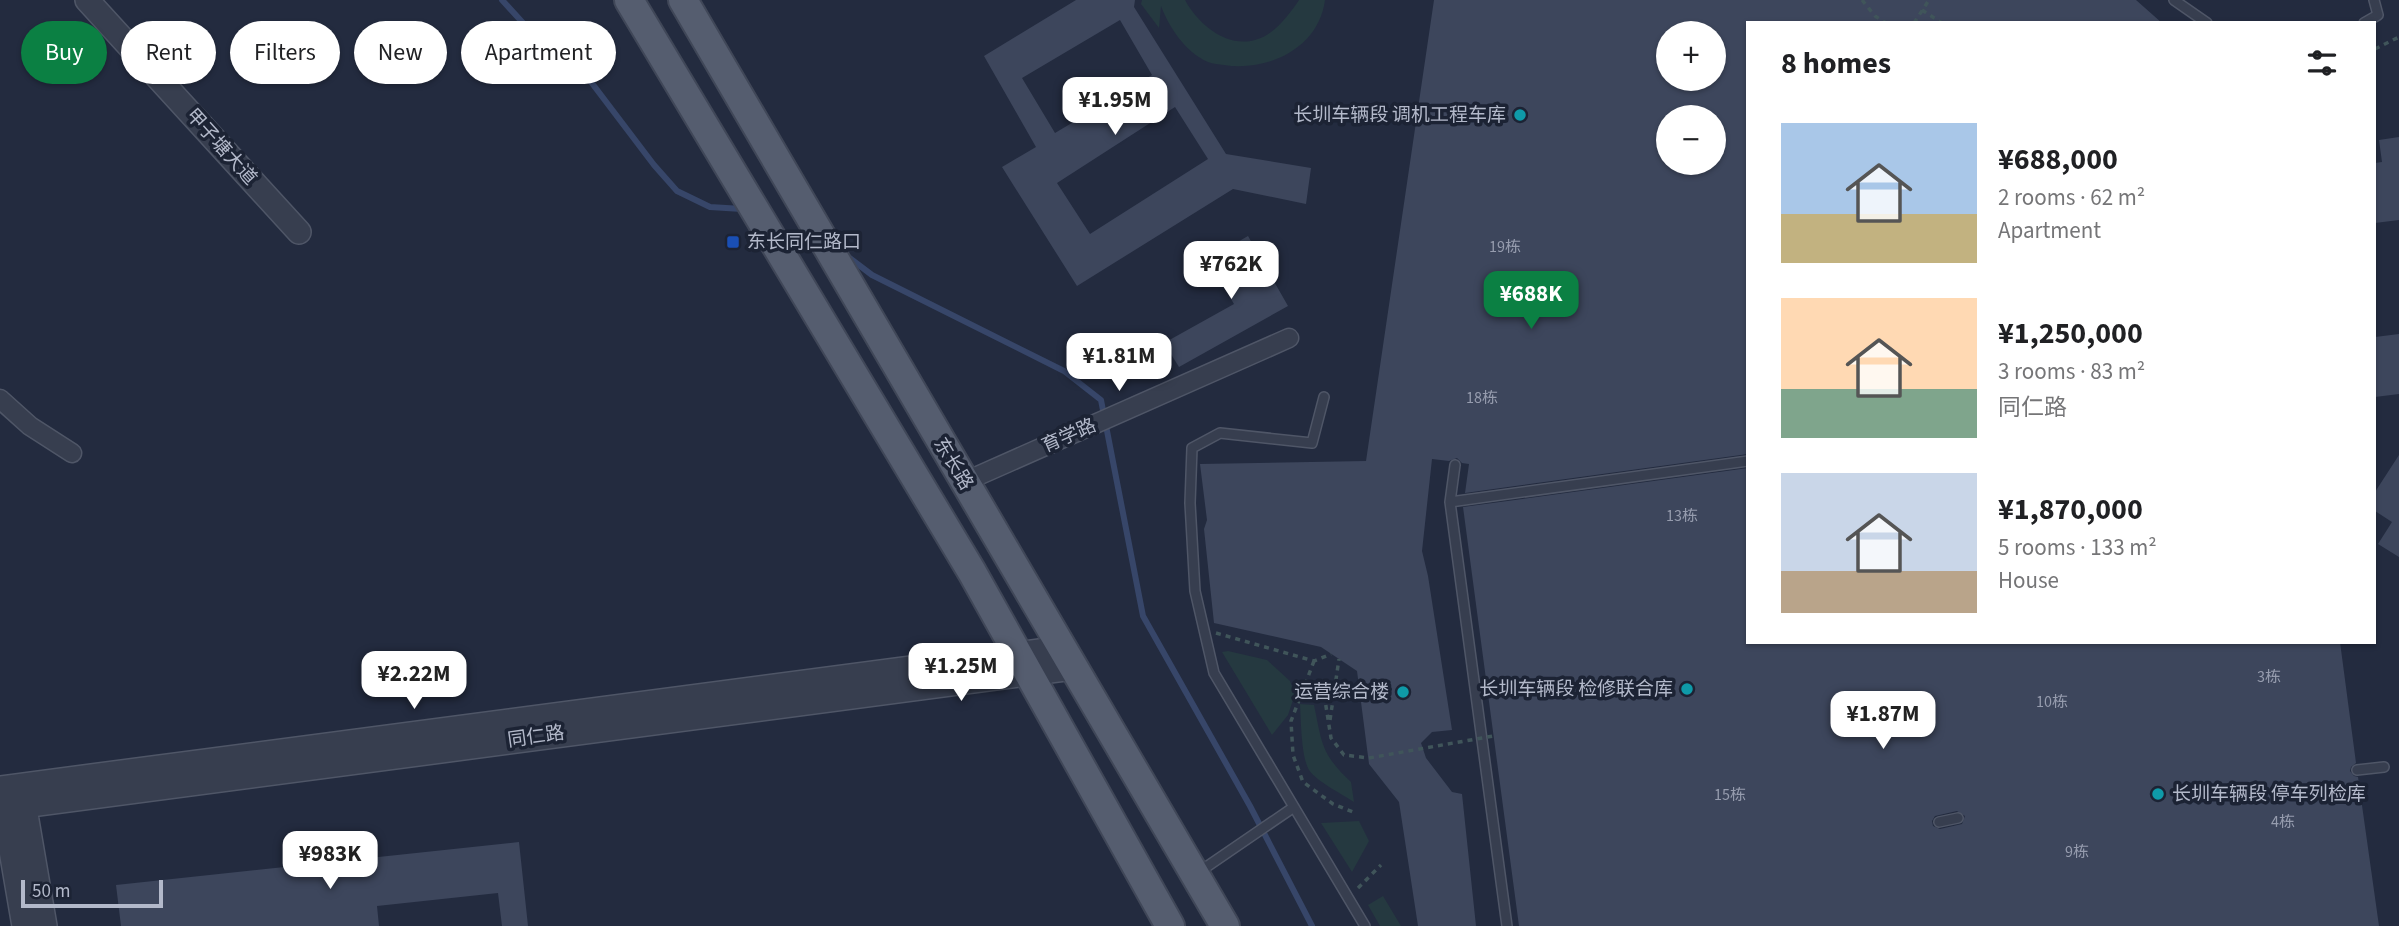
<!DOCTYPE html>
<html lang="en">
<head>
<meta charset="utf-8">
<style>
  :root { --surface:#fff; --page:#f2f2f2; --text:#202124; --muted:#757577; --accent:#0b8043 }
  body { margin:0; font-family:"Source Sans 3","Noto Sans SC",sans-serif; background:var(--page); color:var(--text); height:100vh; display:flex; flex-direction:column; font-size:26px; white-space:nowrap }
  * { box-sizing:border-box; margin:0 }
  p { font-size:23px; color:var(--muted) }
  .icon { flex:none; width:38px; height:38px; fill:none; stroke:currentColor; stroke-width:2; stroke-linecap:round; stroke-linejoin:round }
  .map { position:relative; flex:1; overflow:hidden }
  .drawer { position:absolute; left:1746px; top:21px; width:630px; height:623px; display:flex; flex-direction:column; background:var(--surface); border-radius:0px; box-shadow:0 2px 5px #0004 }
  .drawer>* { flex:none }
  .top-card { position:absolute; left:21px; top:21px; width:665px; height:63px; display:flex; gap:14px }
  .tools { position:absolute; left:1656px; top:21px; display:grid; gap:14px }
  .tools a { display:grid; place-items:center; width:70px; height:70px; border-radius:50%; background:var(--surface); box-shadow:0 2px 5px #0004; font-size:35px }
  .scale { position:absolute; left:21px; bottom:18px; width:142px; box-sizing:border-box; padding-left:7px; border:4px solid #b3b9ca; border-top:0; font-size:19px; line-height:24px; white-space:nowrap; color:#b3b9ca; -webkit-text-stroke:5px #1c2334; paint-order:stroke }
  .price { position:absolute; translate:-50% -60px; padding:0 16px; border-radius:14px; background:#fff; color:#222; font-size:23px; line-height:46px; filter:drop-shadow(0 2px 4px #0008) }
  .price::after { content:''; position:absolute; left:50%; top:42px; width:21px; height:16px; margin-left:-10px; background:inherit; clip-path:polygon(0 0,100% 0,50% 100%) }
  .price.active { background:var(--accent); color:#fff }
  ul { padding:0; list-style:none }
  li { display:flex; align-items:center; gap:21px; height:175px; padding:0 35px }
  li span { display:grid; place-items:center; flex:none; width:196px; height:140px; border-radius:0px; color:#555 }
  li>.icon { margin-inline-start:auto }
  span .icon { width:84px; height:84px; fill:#fffc; stroke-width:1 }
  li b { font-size:30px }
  h2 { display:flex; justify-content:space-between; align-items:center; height:84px; padding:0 35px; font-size:30px }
  .chip { padding:0 24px; border-radius:32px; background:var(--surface); box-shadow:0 2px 5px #0004; font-size:24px; line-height:63px }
  .chip.active { background:var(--accent); color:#fff }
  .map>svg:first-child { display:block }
  .green { fill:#253940 }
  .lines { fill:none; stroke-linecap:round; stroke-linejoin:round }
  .stream { stroke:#374669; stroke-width:6 }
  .building { fill:#3d465c; fill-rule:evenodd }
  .service-casing { stroke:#4f5667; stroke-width:12 }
  .minor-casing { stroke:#4f5667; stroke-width:21 }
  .tertiary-casing { stroke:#4f5667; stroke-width:26 }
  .primary-casing { stroke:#404758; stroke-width:32 }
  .path { stroke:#40555a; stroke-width:3.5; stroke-dasharray:5 5; stroke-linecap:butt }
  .service { stroke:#373e4f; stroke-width:9 }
  .minor { stroke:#373e4f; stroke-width:18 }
  .tertiary { stroke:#373e4f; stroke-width:23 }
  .primary { stroke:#555d6f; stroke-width:28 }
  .path-bridge { stroke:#40555a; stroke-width:3.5; stroke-dasharray:5 5; stroke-linecap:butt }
  .culture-dot { fill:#0f9aa8; stroke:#1c2334; stroke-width:2.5 }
  .transit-dot { fill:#1a4fb4; stroke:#1c2334; stroke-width:2.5 }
  .labels { text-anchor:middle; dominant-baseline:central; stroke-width:7; stroke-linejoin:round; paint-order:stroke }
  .number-label { font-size:16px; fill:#969cae }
  .poi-label { font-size:19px; fill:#b3b9ca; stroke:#1c2334; text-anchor:end }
  .street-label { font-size:19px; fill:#b3b9ca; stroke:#1c2334 }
</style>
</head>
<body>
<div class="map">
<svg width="2399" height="926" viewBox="0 0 2399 926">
  <rect width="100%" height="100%" fill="#232b3f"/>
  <path class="green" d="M1142,0H1185C1198,24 1226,48 1255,40C1273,36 1289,15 1299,0H1325C1319,48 1268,72 1224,65C1219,64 1213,64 1208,62C1185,52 1169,27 1161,6L1159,28L1141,4Z
    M1228,651L1267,660L1290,681L1295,694L1288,715L1272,735L1222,652Z
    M1300,704L1314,705C1322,743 1321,754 1351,782L1354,802C1342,794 1316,781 1309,770C1301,756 1301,720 1300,704Z
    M1359,821L1369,841L1352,872L1321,823Z
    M1383,896L1401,926H1380L1368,905Z"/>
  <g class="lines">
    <path class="stream" d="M502,0L534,35L585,74L654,165L677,191L710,207L742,209
      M847,256L872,275L1064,371L1101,400L1143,616L1250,806L1312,926"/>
  </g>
  <path class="building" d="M1076,0H1135L1134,7L1226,154L1311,168L1306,204L1233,189L1077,286L1002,167L1036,147L984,56ZM1120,20L1152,75L1055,133L1022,78ZM1175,107L1208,159L1090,234L1057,183Z
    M1434,0H2136L2162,23H1748V454L1465,493L1469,464L1462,463L1457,458L1449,461L1432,459L1422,551L1428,576L1452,730L1432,732L1421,743L1426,758L1452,792L1462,794L1476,926H1418L1399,802L1369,764L1357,671L1321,647L1214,623L1204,529L1207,520L1200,464L1366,461ZM1668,33H1713V79H1668ZM1668,117H1713V163H1668Z
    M2399,137V220L2375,223V163L2382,162L2379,140Z
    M1248,236L1288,306L1179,367L1164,343L1234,304L1217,275L1203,282L1194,267Z
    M2399,334V394L2375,397V337Z
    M2399,455V557L2378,544L2392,522L2375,511V492Z
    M1748,468V642H2340L2356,763L2351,767L2350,771L2354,776L2358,777L2379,926H1519L1463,507ZM1957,811L1965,816L1962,824L1940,829L1933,826L1932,821L1935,816Z
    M519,842L528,926H502L498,893L377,906L379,926H121L116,885Z"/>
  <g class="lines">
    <g class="service-casing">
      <path id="service" d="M2174,0L2207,23
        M2364,23L2378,15L2374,0
        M1324,397L1312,443L1220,433L1192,448L1190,503L1195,591L1214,673L1365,926
        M1450,502L1455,465
        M2357,770L2384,767
        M1939,822L1958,818
        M1199,872L1294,807
        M1507,926L1450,502L1748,461"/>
    </g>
    <g class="minor-casing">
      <path id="minor" d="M0,399L30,426L72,453
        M964,482L1289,338"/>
    </g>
    <g class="tertiary-casing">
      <path id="tertiary" d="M87,0L299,232
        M0,788L1062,648
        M22,791L45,926
        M1,792L24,926
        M0,809L1073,668"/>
    </g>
    <g class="primary-casing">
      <path id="primary" d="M629,0L972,572L1170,926
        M683,0L1225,926"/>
    </g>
    <path class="path" d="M1862,0L1875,16L1886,23
      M1922,10L1942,23
      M1914,23L1929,0
      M2375,49L2399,37
      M1216,633L1314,661L1331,654
      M1314,661L1291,721L1293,755L1303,782L1333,804L1353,812
      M1305,685L1325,700L1331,738L1344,755L1369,758
      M1330,720L1339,659
      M1358,888L1381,865"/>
    <use href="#service" class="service"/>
    <use href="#minor" class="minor"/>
    <use href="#tertiary" class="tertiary"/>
    <use href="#primary" class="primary"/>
    <path class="path-bridge" d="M1369,758L1493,736"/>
  </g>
  <g class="culture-dot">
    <circle cx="1520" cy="115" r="7"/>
    <circle cx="1687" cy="689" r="7"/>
    <circle cx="1403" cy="692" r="7"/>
    <circle cx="2158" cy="794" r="7"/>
  </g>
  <rect class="transit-dot" x="726" y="235" width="14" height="14" rx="3.5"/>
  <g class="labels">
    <g class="number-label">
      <text x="1505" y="247">19栋</text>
      <text x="1482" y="398">18栋</text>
      <text x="1682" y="516">13栋</text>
      <text x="2269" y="677">3栋</text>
      <text x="2052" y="702">10栋</text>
      <text x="1730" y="795">15栋</text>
      <text x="2283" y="822">4栋</text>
      <text x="2077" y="852">9栋</text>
    </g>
    <g class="poi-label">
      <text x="1506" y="115">长圳车辆段 调机工程车库</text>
      <text x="747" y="242" text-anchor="start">东长同仁路口</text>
      <text x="1673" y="689">长圳车辆段 检修联合库</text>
      <text x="1389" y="692">运营综合楼</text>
      <text x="2172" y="794" text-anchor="start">长圳车辆段 停车列检库</text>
    </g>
    <g class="street-label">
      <text transform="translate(221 147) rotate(48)">甲子塘大道</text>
      <text transform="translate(1069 436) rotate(-24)">育学路</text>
      <text transform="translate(953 464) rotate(59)">东长路</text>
      <text transform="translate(536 737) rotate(-8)">同仁路</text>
    </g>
  </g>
</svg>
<div class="tools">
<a>+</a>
<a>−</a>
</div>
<div class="scale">50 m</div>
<b class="price" style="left:1115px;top:137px">¥1.95M</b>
<b class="price" style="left:1231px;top:301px">¥762K</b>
<b class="price active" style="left:1531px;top:331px">¥688K</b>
<b class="price" style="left:1119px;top:393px">¥1.81M</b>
<b class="price" style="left:961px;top:703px">¥1.25M</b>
<b class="price" style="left:414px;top:711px">¥2.22M</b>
<b class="price" style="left:1883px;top:751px">¥1.87M</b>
<b class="price" style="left:330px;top:891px">¥983K</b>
<div class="top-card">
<a class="chip active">Buy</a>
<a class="chip">Rent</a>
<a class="chip">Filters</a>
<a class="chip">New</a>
<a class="chip">Apartment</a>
</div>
<section class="drawer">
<h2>8 homes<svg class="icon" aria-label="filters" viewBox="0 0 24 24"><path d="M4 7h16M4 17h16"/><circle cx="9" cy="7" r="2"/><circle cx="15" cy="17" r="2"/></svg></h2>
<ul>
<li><span style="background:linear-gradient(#a9c7e8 65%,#c2b280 0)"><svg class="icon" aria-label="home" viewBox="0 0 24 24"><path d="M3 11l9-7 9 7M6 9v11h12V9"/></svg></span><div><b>¥688,000</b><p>2 rooms · 62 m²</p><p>Apartment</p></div></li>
<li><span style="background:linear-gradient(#ffd9b3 65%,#7fa58c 0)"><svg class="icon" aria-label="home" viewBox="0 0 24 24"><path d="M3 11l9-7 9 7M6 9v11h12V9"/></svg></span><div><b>¥1,250,000</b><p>3 rooms · 83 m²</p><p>同仁路</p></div></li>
<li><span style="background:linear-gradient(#c9d6e8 70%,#b9a48a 0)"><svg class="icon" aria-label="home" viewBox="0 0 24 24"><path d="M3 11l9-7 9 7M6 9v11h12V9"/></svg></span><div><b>¥1,870,000</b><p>5 rooms · 133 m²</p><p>House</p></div></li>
</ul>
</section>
</div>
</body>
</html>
